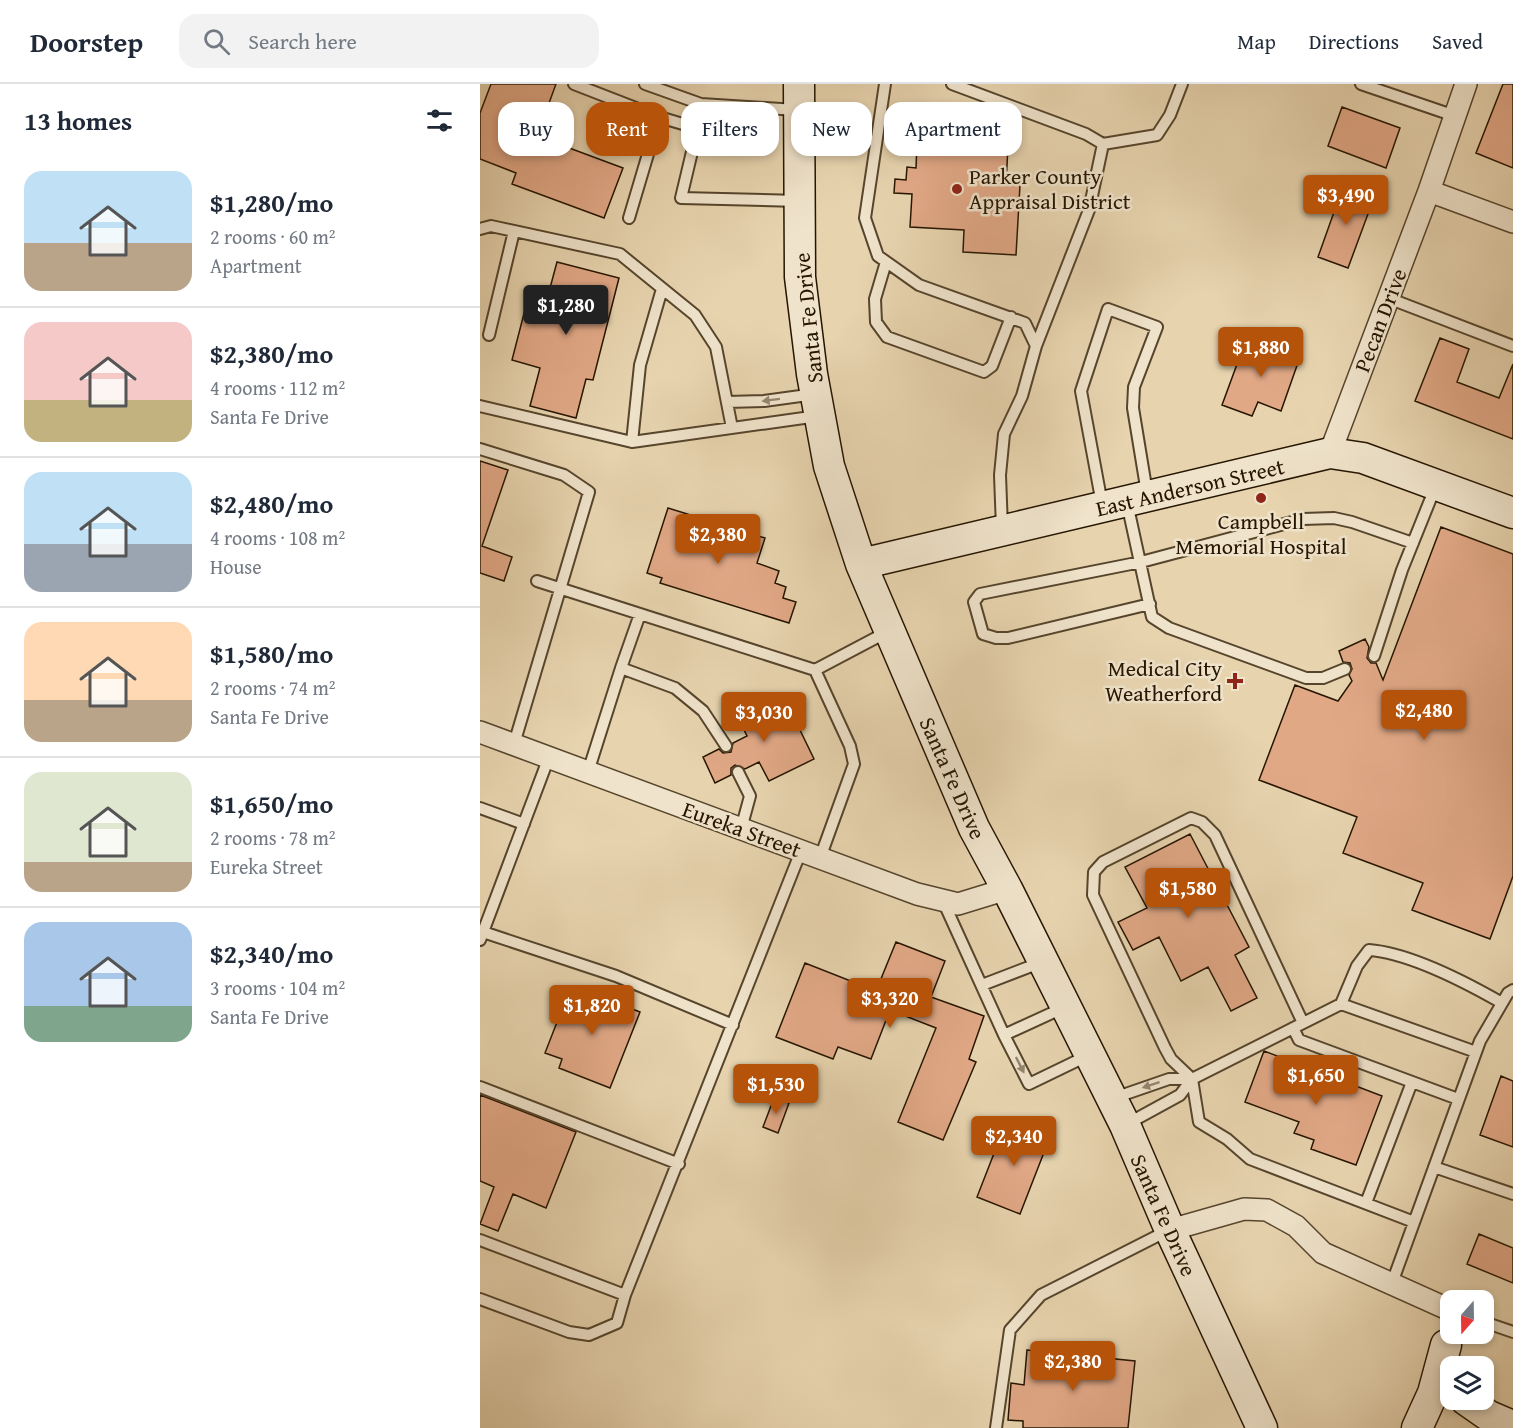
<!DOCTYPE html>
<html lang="en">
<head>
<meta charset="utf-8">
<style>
  :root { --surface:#fff; --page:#f2f2f3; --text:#1f2937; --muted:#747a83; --line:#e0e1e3; --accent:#b45309 }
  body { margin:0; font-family:"Gentium Book Plus",serif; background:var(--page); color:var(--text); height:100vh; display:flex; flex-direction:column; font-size:22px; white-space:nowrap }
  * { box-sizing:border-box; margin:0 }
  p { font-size:20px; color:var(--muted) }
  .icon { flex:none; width:33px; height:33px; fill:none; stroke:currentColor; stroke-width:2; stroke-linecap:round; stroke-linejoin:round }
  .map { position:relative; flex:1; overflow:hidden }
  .details { display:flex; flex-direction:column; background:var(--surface); width:480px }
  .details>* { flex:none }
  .guide { position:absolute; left:18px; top:18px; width:570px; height:54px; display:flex; gap:12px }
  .needle { width:39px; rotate:200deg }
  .tools { position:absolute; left:960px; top:1206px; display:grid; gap:12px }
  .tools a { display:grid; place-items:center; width:54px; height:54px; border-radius:12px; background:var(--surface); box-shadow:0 3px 9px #0003; font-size:30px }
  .price { position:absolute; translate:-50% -51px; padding:0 14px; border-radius:6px; background:var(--accent); color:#fff; font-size:20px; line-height:39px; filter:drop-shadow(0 2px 3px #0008) }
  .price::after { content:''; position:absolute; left:50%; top:36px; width:18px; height:14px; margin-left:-9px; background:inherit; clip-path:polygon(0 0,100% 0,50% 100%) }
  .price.selected { background:#222; color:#fff }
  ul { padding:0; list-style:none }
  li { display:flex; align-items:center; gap:18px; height:150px; padding:0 24px }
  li+li { border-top:2px solid var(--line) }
  li span { display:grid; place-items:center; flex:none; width:168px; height:120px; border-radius:18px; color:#555 }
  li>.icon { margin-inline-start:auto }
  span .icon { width:72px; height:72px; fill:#fffc; stroke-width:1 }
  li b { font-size:26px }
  h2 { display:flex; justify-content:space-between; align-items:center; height:72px; padding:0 24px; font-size:26px }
  .chip { padding:0 21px; border-radius:18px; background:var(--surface); box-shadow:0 3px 9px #0003; font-size:21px; line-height:54px }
  .chip.selected { background:var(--accent); color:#fff }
  header { display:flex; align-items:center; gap:36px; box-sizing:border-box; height:84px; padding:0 30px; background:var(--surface); border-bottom:2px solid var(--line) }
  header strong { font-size:28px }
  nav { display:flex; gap:33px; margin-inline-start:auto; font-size:21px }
  .search { width:420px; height:54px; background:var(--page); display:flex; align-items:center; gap:15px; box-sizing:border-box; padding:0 21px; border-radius:18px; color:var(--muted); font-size:22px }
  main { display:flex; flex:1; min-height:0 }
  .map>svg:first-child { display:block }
  .building { fill:#e1a886; stroke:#261500; stroke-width:1.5 }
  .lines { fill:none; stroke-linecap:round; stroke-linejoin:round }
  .lane-casing { stroke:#56452c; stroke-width:14 }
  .street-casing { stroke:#56452c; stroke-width:24 }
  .secondary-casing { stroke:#261500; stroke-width:33 }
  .lane { stroke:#efe3cb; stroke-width:10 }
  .street { stroke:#efe3cb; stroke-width:21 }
  .secondary { stroke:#efe3cb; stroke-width:30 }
  .oneway { fill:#958670 }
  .poi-dot { fill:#8f2418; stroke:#efe3cb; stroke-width:2 }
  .labels { text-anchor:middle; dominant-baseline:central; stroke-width:5; stroke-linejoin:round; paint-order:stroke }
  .poi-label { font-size:22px; fill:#261500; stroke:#efe3cb; text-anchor:start }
  .street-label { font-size:22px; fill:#261500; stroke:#efe3cb }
</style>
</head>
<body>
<header>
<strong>Doorstep</strong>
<div class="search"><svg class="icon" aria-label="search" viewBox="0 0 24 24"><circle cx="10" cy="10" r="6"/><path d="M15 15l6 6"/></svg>Search here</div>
<nav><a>Map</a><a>Directions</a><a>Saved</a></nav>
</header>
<main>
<section class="details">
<h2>13 homes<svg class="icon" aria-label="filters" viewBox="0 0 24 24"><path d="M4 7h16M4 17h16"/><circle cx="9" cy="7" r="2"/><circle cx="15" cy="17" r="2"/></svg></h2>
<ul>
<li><span style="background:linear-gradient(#bfe0f5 60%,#b9a48a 0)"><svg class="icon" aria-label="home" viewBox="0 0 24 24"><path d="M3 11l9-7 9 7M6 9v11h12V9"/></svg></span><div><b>$1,280/mo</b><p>2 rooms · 60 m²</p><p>Apartment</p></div></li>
<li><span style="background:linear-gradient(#f6c9c9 65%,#c2b280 0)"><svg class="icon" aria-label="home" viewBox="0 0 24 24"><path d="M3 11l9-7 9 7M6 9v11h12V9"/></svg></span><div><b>$2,380/mo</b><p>4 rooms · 112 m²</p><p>Santa Fe Drive</p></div></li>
<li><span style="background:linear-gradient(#bfe0f5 60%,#9aa5b1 0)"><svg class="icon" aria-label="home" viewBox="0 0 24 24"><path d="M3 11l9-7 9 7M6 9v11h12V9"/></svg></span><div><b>$2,480/mo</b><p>4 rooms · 108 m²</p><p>House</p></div></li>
<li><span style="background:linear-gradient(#ffd9b3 65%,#b9a48a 0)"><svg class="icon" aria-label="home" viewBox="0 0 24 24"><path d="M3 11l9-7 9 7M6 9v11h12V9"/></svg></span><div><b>$1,580/mo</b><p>2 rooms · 74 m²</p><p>Santa Fe Drive</p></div></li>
<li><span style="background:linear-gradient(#dfe7d0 75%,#b9a48a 0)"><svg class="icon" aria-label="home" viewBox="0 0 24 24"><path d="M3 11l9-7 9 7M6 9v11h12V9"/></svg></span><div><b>$1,650/mo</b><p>2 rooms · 78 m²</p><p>Eureka Street</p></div></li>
<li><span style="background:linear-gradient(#a9c7e8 70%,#7fa58c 0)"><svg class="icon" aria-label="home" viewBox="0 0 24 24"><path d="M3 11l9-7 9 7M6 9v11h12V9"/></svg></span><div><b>$2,340/mo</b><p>3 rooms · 104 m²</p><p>Santa Fe Drive</p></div></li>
</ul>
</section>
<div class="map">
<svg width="1033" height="1344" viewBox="0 0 1033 1344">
  <rect width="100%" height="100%" fill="#e7d4af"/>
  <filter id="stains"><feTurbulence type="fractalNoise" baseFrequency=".00333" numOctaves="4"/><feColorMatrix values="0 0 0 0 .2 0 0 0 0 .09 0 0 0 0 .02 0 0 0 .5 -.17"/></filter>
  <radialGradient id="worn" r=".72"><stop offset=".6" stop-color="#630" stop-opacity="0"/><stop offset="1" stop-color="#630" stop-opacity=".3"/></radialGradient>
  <path class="building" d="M11,0H76L57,52L143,84L124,134L32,100L36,89L0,75V29Z
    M1023,0H1033V84L996,69Z
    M862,23L920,44L906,84L848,62Z
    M453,39L529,44L526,100L540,101L536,171L483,168L484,146L430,143L432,110L414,109L415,95L426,96L427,83L436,84L437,59L452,60Z
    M864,100L895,111L868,184L838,173Z
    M77,178L139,194L113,296L106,295L96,334L50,322L60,284L32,276L48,214L66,219Z
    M767,253L820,273L801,327L778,318L772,332L742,321Z
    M960,254L989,265L977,298L1019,314L1033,280V355L935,317Z
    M0,377L28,386L2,462L32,473L24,497L0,489Z
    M188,424L285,454L277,479L299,487L295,499L306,503L303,514L316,518L309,539L180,499L182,494L167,489Z
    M961,443L1033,470V792L1010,855L932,826L943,799L863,769L877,733L779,696L815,601L858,617L872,597L869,591L872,585L870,579L863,578L859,567L885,555L889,563L887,574L891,579H896L903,596Z
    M303,611L334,675L289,697L279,678L265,685L255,681L251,684V691L235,699L223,673L239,665L243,669L251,668L253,659L267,652L257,632Z
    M710,750L769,863L755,871L777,914L751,927L728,883L701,897L679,853L653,866L638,838L667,824L645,783Z
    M416,858L465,877L451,913L504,932L489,975L496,978L463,1056L418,1038L456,944L410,926L391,975L358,963L353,975L296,953L325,879L396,907Z
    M91,902L160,928L130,1004L79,984L82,975L65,969Z
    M784,967L902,1012L876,1081L831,1065L834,1056L814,1049L819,1038L765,1018Z
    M1021,992L1033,997V1063L1000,1051Z
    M0,1011L96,1048L66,1124L33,1110L18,1147L0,1140L14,1103L0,1097Z
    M294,1014L309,1019L298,1049L283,1043Z
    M527,1036L570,1053L540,1130L497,1113Z
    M999,1150L1033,1164V1199L987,1180Z
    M547,1266L655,1277L648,1344H543V1337L528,1336L531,1299L544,1301Z"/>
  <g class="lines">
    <g class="lane-casing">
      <path id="lane" d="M94,0L179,33L213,43L216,51L201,114L319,117
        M165,0L221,20L317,26
        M405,0L385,134L398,172L439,201L545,239L556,262L542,312L524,350L520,391L522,444
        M472,0L606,50L623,60L609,126L556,262
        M881,0L975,32
        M623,60L677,51L690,31L702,0
        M149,134L179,33
        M0,145L11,142L140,170L215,231L236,263L252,344
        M406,178L395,215L396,238L407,253L504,288L512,282L531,233
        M908,214L1033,262
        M9,251L34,147
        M247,318L284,317L335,310
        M0,322L152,358L338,332
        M152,358L160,281L182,205
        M0,365L84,391L109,408L34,660
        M647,419L672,533L689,544L826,594H843L865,585
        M622,420L601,307L628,225L677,243L654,303L653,324L667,409
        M57,497L335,586L370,662L374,680L340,774
        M670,520L528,554H516L503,550L494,518L500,510L661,478L823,435L854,434L872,438L933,459
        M160,530L141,584L195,604L223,627L246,662
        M894,572L922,486L955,404
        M335,586L407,548
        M108,688L141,584
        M258,688L270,712L261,745
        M0,724L44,740
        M463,817L524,951
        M3,848L136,892L253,941
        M0,856L69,673
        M502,901L562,878
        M861,920L877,882L889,866C929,869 987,899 1022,919
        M585,923L524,951L549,1000L609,971
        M823,939L735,751L722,738L711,734L623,778L614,788L613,811L685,964L691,975L712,995L719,1038L747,1055L770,1075L934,1138
        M813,944L819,956L978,1015
        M0,1003L199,1080
        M634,1014L689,995H712
        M647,1040L700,1011L712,995L861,920L996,968
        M954,1083L1033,1110
        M886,1119L932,998
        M0,1156L145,1211
        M912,1199L1000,957L1028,909L1033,906
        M0,1215L89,1248L109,1251L137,1239L145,1211L321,767
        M1004,1238L1033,1248
        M516,1344L530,1246L561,1211L689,1146"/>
    </g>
    <g class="street-casing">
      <path id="street" d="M949,107L1033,138
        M850,369L949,107L986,0
        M0,648L437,810L478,820L527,805
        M690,1146L764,1125L787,1126L816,1142L843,1169L970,1226"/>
    </g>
    <g class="secondary-casing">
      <path id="secondary" d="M319,0L320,193L332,290L349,382L381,480L494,744L527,805L645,1041L690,1146L782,1344
        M381,480L850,369L883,374L1033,429
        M986,1316L1009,1332L1030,1341
        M937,1344L953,1309L966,1261"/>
    </g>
    <use href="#lane" class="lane"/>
    <use href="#street" class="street"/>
    <use href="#secondary" class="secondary"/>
  </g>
  <defs><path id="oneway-solid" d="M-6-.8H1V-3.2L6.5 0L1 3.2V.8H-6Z" transform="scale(1.5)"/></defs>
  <g class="oneway">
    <use href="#oneway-solid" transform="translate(291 316) rotate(173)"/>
    <use href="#oneway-solid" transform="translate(540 981) rotate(63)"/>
    <use href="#oneway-solid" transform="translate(671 1001) rotate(162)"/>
  </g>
  <g class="poi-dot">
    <circle cx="477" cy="105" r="6"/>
    <circle cx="781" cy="414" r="6"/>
    <path d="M752 588h6v6h6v6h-6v6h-6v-6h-6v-6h6z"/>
  </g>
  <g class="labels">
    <g class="poi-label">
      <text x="489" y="92">Parker County<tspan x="489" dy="25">Appraisal District</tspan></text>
      <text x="781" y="437" text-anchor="middle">Campbell<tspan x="781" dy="25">Memorial Hospital</tspan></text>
      <text x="742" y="584" text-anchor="end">Medical City<tspan x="742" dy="25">Weatherford</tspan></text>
    </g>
    <g class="street-label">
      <text transform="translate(328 234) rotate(-96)">Santa Fe Drive</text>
      <text transform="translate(900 236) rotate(-69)">Pecan Drive</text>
      <text transform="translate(710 403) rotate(-13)">East Anderson Street</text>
      <text transform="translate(473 694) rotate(66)">Santa Fe Drive</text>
      <text transform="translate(262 745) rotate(20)">Eureka Street</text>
      <text transform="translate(684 1131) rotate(66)">Santa Fe Drive</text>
    </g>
  </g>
  <rect width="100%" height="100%" filter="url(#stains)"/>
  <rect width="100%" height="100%" fill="url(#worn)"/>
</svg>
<div class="tools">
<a><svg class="needle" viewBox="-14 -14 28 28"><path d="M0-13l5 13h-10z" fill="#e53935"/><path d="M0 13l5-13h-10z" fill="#747a83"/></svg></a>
<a><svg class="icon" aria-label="layers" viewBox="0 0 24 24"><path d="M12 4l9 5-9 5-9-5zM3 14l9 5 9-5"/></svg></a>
</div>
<b class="price" style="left:866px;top:142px">$3,490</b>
<b class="price selected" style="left:86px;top:252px">$1,280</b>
<b class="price" style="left:781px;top:294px">$1,880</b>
<b class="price" style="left:238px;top:481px">$2,380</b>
<b class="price" style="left:944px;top:657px">$2,480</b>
<b class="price" style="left:284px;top:659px">$3,030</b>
<b class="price" style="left:708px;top:835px">$1,580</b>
<b class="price" style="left:410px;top:945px">$3,320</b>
<b class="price" style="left:112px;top:952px">$1,820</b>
<b class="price" style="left:836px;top:1022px">$1,650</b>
<b class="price" style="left:296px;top:1031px">$1,530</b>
<b class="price" style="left:534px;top:1083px">$2,340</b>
<b class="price" style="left:593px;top:1308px">$2,380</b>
<div class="guide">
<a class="chip">Buy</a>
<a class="chip selected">Rent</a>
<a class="chip">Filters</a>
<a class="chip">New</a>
<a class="chip">Apartment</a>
</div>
</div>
</main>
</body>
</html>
